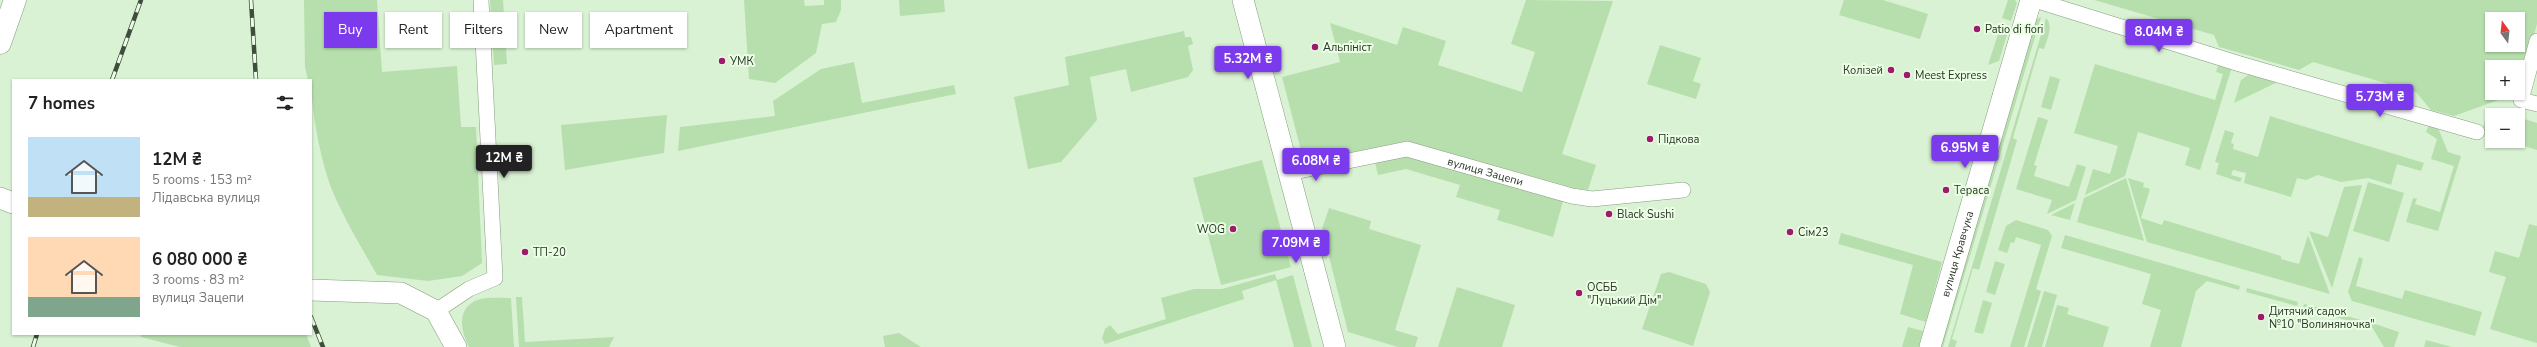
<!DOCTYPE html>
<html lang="en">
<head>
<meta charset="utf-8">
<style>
  :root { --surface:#fff; --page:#f2f2f2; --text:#222; --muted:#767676; --accent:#7c3aed }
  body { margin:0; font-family:"Nunito Sans",sans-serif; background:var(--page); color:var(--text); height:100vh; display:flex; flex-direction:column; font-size:15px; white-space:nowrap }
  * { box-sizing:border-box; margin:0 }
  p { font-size:13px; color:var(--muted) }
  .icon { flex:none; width:22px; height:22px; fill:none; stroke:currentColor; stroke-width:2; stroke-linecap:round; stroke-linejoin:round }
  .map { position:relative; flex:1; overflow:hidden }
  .drawer { position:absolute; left:12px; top:79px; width:300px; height:256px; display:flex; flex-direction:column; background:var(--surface); border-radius:0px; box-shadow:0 1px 3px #0004 }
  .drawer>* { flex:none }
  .guide { position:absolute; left:324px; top:12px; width:380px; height:36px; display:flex; gap:8px }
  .needle { width:26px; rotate:345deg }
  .fabs { position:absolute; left:2485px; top:12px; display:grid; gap:8px }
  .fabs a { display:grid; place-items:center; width:40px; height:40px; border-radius:0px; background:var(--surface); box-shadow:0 1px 3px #0004; font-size:20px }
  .price { position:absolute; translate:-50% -34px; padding:0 9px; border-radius:4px; background:var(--accent); color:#fff; font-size:13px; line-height:26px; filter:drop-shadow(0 1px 2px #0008) }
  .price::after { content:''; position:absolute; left:50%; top:24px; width:12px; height:9px; margin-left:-6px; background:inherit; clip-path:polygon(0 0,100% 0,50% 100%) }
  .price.active { background:#222; color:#fff }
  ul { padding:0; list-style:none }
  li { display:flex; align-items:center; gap:12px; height:100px; padding:0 16px }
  li span { display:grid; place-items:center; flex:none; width:112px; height:80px; border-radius:0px; color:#555 }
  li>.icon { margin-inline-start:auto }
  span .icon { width:48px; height:48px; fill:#fffc; stroke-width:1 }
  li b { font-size:17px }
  h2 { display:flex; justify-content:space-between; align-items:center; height:48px; padding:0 16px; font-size:17px }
  .chip { padding:0 14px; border-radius:0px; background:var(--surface); box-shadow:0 1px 3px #0004; font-size:14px; line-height:36px }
  .chip.active { background:var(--accent); color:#fff }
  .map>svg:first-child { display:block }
  .green { fill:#b7dfad; fill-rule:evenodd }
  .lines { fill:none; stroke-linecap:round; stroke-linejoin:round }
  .street-casing { stroke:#859c7f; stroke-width:16 }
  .secondary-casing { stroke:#859c7f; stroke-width:22 }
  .primary-casing { stroke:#859c7f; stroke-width:23 }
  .street { stroke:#fff; stroke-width:15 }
  .secondary { stroke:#fff; stroke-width:21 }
  .primary { stroke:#fff; stroke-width:22 }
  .rail-casing { stroke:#404c3d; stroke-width:4.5 }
  .rail { stroke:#eafee4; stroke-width:3; stroke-dasharray:9; stroke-linecap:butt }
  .poi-dot { fill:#9e1a6c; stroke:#eafee4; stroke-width:1.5 }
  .labels { text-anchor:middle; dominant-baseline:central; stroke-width:4; stroke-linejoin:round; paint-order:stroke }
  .poi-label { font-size:11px; fill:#293327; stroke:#eafee4; text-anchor:start }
  .street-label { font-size:11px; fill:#293327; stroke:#eafee4 }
</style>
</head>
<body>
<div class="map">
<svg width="2537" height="347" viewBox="0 0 2537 347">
  <rect width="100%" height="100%" fill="#d9f2d3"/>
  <path class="green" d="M304,0H377L382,72L457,66L461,127H476L482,263L462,276L428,281L377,275C363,250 347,224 335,197C322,168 311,112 311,80H308L305,67Z
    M490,0H503L507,64L494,65Z
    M744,0H804L805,6L824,5V0H841V10L836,22L822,24L816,53L775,83L749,79Z
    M899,0H944L945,12L900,16Z
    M1526,0L1613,1L1562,154L1596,165L1588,190L1574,188L1407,141L1304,162L1282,77L1340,62L1330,23L1397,45L1403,27L1446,41L1438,65L1522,92L1535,52L1511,44Z
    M1844,0H1883L1928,14L1920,39L1839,15Z
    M2008,0H2015L2017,3L2011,21L2002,18Z
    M2094,0H2537V24L2520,84L2518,86V67H2492V93H2511L2507,97L2454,116L2431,110L2416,92L2313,62L2299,70L2219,47L2214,35ZM2492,19H2518V45H2492Z
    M2041,17L1943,347H1937L2035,20Z
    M2046,18C2054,26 2047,39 2044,49L2039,48L2013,138L2017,140L1979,270L1973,268L1952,339L1957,341L1955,347H1948Z
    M2001,25L2009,28L1999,61L1988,65Z
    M1184,31L1185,37H1191L1193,44L1188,46L1193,70L1188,77L1131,92L1126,69L1090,77L1097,120L1061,162L1028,169L1014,97L1069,85L1065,57Z
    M1660,45L1701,58L1693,81L1701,84L1696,99L1647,84Z
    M854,62L862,103L954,85L956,94L678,151L680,127L775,116L773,101L821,69Z
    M2219,63L2232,67L2200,170L2185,165L2190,148L2138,132L2125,176L2085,195L2093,169L2110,174L2118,146L2074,133L2095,64L2215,100L2223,74L2216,72Z
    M2251,73L2280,81L2234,103L2241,80Z
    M2050,76L2060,79L2051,110L2041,107Z
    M667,115L664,153L565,170L561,125Z
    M2270,116L2424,163L2421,171L2397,164L2391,185L2368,178L2341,182L2318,175L2306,180L2297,178L2291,197L2244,183L2246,173L2233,170L2231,175L2242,178L2240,182L2216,174L2219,163L2215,162L2225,130L2234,133L2231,143L2234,144L2233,149L2258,157Z
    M2492,116V137L2481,134L2486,118Z
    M2038,117L2048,120L2034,165L2037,166L2034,176L2069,187L2077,164L2086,167L2076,200L2047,214L2052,200L2016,189Z
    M2518,117L2537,123V150L2507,141H2518Z
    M2429,125L2438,128L2448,152L2461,156L2438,231L2406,222L2413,198L2417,199L2415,204L2440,212L2454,166L2431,159L2437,139L2426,132Z
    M1406,156L1563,201L1553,237L1497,220L1500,210L1456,197L1460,185L1406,169L1378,175L1375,162Z
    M1262,160L1291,267L1221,285L1193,178Z
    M2126,178L2144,241L2077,222L2084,198Z
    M2128,178L2144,183L2143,187L2150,189L2141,218L2162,225L2164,220L2281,256V259L2299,264L2308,235L2330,294L2147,242Z
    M2368,182L2404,193L2389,242L2353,231Z
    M2362,185L2332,288L2309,231L2328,237L2344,187Z
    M2075,203L2070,220L2051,215Z
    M1329,208L1371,221L1369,229L1421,245L1395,330L1418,337L1415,347H1398L1348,332L1322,229Z
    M2016,220L2048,230L2052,236L2036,289L2041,291L2024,347H2010L2041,245L2016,237L2014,243L2011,242L2007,253L1998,250L2006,226Z
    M2529,224L2537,226V343L2490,329L2506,277L2489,272L2495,251L2519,258Z
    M1841,233L1942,262L1926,322L1900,314L1913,265L1838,244Z
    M2065,235L2240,286L2239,290L2207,281L2196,291L2181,347H2150L2161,310L2142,304L2151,274L2061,248Z
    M2359,257L2363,259L2356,286L2402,299L2405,290L2482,312L2475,336L2352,301L2348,292Z
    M1995,261L2005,264L1995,295L1986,292Z
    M1669,272L1706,284L1710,292L1693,346L1642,329L1661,274Z
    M1275,274L1277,280L1293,275L1312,347H1294L1276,280L1242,291L1244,299L1105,344L1102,338L1105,329L1110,325L1118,334L1166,319L1161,298L1194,289H1222Z
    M1457,287L1515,305L1502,347H1438Z
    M2247,288L2298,302L2297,306L2246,292Z
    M2044,291L2057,295L2042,347H2027Z
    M516,297H522L525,342L614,337L609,347H519Z
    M511,298L514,347H469C461,331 455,307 480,299C489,297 502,298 511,298Z
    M1983,300L1992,303L1983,334L1974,332Z
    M2304,304L2361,320L2364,325L2303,308Z
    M2057,305L2069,308L2067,314L2109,327L2103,347H2045Z
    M2369,322L2399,332L2394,347H2384Z
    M1908,327L1923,331L1919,347H1902Z
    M899,333L921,347H885L883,336Z
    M141,334H306L311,347H180L141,337Z
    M2426,340L2452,347H2424Z"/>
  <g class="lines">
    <g class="street-casing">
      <g id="street">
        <path d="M2035,0L2240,64L2477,132"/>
        <path d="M2537,41L2521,100L2537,104"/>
        <path id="s1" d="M1289,173L1407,149L1572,196L1592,199L1683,190"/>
        <path d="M436,311L469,289L495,278L481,0"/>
      </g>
    </g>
    <g class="secondary-casing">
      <g id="secondary">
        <path d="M1243,0L1335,347"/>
        <path d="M0,198L13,203"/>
        <path d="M311,290L401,293L436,311L456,347"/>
        <path id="s2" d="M1930,347L2031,0"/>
      </g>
    </g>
    <g class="primary-casing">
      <path id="primary" d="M0,43L15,0"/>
    </g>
    <use href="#street" class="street"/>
    <use href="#secondary" class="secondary"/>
    <use href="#primary" class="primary"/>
    <g class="rail-casing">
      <path id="rail" d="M251,0L256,80
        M112,80L141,0
        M311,317L323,347
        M33,347L37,334"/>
    </g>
    <use href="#rail" class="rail"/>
  </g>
  <g class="poi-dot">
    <circle cx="1977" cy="29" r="4"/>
    <circle cx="1315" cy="47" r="4"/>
    <circle cx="722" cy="61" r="4"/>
    <circle cx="1891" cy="70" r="4"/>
    <circle cx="1907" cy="75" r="4"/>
    <circle cx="1650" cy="139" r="4"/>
    <circle cx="1946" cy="190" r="4"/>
    <circle cx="1609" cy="214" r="4"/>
    <circle cx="1233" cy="229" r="4"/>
    <circle cx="1790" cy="232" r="4"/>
    <circle cx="525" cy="252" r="4"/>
    <circle cx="1579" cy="293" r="4"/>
    <circle cx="2261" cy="317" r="4"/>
  </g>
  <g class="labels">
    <g class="poi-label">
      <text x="1985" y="29">Patio di fiori</text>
      <text x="1323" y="47">Альпініст</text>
      <text x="730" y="61">УМК</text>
      <text x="1883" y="70" text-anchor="end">Колізей</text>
      <text x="1915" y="75">Meest Express</text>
      <text x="1658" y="139">Підкова</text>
      <text x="1954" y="190">Тераса</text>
      <text x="1617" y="214">Black Sushi</text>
      <text x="1225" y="229" text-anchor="end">WOG</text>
      <text x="1798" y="232">Сім23</text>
      <text x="533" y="252">ТП-20</text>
      <text x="1587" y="287">ОСББ<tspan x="1587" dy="13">"Луцький Дім"</tspan></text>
      <text x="2269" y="311">Дитячий садок<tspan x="2269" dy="13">№10 "Волиняночка"</tspan></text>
    </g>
    <g class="street-label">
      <text stroke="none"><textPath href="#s1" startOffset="202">вулиця Зацепи</textPath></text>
      <text stroke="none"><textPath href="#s2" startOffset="97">вулиця Кравчука</textPath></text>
    </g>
  </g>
</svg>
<div class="fabs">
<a><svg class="needle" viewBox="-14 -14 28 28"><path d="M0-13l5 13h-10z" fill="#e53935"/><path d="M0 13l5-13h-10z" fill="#767676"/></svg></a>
<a>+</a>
<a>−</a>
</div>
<b class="price" style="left:2159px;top:53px">8.04M ₴</b>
<b class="price" style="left:1248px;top:80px">5.32M ₴</b>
<b class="price" style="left:2380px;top:118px">5.73M ₴</b>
<b class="price" style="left:1965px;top:169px">6.95M ₴</b>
<b class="price active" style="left:504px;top:179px">12M ₴</b>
<b class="price" style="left:1316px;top:182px">6.08M ₴</b>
<b class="price" style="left:1296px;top:264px">7.09M ₴</b>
<div class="guide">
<a class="chip active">Buy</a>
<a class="chip">Rent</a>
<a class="chip">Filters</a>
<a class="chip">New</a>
<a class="chip">Apartment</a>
</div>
<section class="drawer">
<h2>7 homes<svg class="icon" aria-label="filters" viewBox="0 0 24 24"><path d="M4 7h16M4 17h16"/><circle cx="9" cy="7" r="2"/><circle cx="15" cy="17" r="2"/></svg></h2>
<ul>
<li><span style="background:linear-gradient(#bfe0f5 75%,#c2b280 0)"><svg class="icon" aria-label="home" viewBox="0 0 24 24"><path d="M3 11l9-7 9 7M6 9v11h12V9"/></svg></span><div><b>12M ₴</b><p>5 rooms · 153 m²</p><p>Лідавська вулиця</p></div></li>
<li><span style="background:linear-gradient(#ffd9b3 75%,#7fa58c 0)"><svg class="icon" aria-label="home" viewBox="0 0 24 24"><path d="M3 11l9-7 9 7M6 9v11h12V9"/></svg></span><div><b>6 080 000 ₴</b><p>3 rooms · 83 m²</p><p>вулиця Зацепи</p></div></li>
</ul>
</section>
</div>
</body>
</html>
